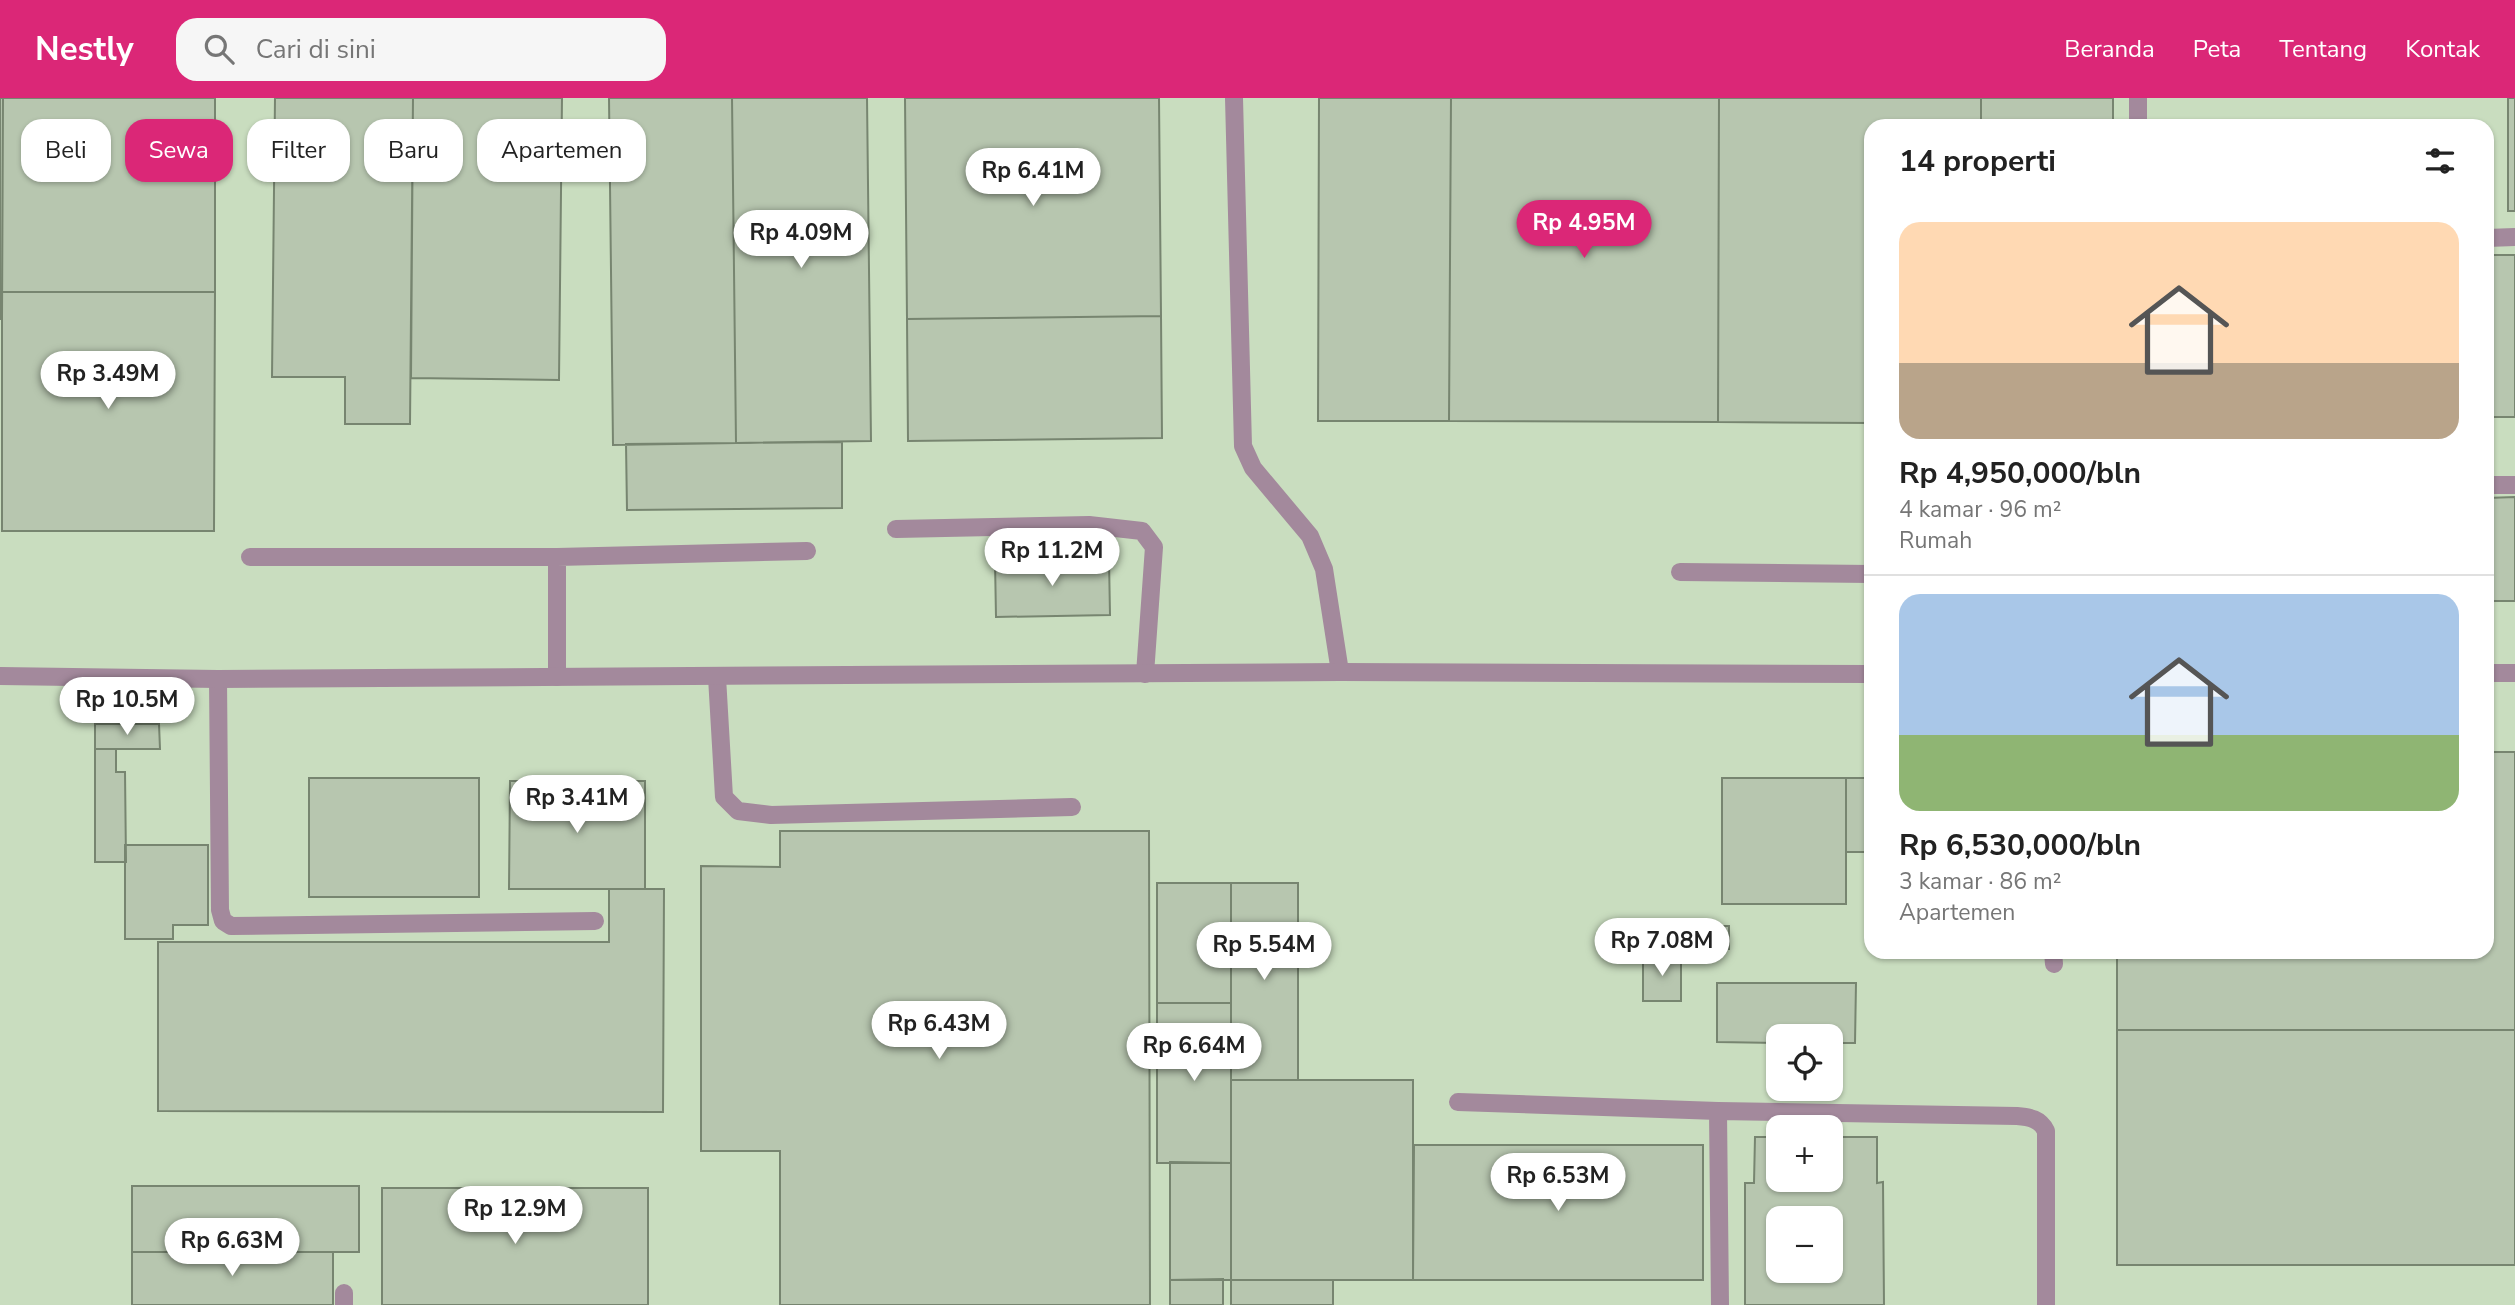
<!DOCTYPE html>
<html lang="id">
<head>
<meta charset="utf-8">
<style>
  :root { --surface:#fff; --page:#f6f6f6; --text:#222; --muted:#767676; --line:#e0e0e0; --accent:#db2777 }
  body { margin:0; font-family:"Nunito Sans",sans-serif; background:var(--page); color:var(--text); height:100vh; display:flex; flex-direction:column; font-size:26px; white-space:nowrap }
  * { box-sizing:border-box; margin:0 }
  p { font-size:23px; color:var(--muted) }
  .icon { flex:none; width:38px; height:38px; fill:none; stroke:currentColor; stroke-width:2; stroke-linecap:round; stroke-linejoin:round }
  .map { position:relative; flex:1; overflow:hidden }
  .drawer { position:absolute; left:1864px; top:21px; width:630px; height:840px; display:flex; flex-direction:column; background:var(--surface); border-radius:21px; box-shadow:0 2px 5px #0004 }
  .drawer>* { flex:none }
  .hud { position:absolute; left:21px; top:21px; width:665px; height:63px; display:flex; gap:14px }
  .fabs { position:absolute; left:1766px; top:926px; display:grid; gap:14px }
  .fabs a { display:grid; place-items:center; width:77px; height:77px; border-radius:14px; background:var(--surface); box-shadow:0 2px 5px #0004; font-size:35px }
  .price { position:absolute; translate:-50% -60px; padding:0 16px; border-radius:24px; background:#fff; color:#222; font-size:23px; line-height:46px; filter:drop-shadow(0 2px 4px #0008) }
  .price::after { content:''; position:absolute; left:50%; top:42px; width:21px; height:16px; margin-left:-10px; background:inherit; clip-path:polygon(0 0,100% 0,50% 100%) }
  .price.selected { background:var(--accent); color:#fff }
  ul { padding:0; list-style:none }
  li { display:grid; align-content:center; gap:14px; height:371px; padding:0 35px }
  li+li { border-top:2px solid var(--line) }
  li span { display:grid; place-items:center; height:217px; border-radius:21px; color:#555 }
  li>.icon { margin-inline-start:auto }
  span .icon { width:126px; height:126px; fill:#fffc; stroke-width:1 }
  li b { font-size:30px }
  h2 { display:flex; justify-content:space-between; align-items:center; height:84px; padding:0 35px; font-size:30px }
  .pill { padding:0 24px; border-radius:21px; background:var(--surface); box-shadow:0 2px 5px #0004; font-size:24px; line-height:63px }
  .pill.selected { background:var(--accent); color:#fff }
  header { display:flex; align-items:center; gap:42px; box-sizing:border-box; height:98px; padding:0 35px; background:var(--accent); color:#fff }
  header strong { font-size:33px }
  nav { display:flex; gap:38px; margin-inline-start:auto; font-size:24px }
  .search { width:490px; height:63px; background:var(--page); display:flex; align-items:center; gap:18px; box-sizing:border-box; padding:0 24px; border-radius:21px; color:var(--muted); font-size:26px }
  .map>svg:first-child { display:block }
  .built { fill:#c9ddbf; fill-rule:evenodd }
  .building { fill:#b7c6af; stroke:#778570; stroke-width:2; fill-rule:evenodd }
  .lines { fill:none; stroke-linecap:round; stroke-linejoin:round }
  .lane { stroke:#a3899c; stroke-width:18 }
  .street { stroke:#a3899c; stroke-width:18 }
</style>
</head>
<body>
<header>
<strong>Nestly</strong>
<div class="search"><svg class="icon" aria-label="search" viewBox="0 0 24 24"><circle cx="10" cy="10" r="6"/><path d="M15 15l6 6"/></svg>Cari di sini</div>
<nav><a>Beranda</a><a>Peta</a><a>Tentang</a><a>Kontak</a></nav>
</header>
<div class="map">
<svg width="2515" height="1207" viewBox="0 0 2515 1207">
  <rect width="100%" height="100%" fill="#d7e7cf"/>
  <path class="built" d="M0,0H2515V1207H0ZM1871,28H2487V854H1871ZM1778,938H1830V990H1778ZM1778,1029H1830V1082H1778ZM1778,1120H1830V1172H1778Z"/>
  <path class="building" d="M0,0H3L2,221H0Z
    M3,0H215V194H2Z
    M275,0H413L410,326H345V279H272Z
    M413,0H562L559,282L411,280Z
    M609,0H732L736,345L613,347Z
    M732,0H867L871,343L736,345Z
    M905,0H1159L1161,218L907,221Z
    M1319,0H1451L1449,323H1318Z
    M1451,0H1719L1718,324L1449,323Z
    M1719,0H1981V28H1871V325L1718,324Z
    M1981,0H2113V28H1981Z
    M2508,0H2515V113H2508Z
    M2487,157H2515V319H2487Z
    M2,194H215L214,433H2Z
    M1161,218L1162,340L908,343L907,221Z
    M842,344V410L627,412L626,346Z
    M2515,399V503H2487V400Z
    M1109,462L1110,517L996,519L995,463Z
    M95,626H159L160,651H95Z
    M95,651H116V674H125L126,764H95Z
    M2487,654H2515V932H2117V854H2487Z
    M309,680H479V799H309Z
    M1722,680H1846V806H1722Z
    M1846,680H1871V754H1846Z
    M510,683H645V791H509Z
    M780,733H1149L1150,1207H780V1053H701V768L780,769Z
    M125,747H208V827H173V841H125Z
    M1157,785H1231V905H1157Z
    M1231,785H1298V982H1231Z
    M609,791H664L663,1014L158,1013V844H609Z
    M1691,828H1729V851H1690Z
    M1936,854H2015V856H1936Z
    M1643,857H1681V903H1643Z
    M1717,885H1856L1855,945H1830V938H1778V945L1717,944Z
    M1157,905H1231V1065H1157Z
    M2117,932H2515V1167H2117Z
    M1231,982H1413V1182H1231Z
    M1755,1039H1778V1082H1830V1039H1877V1085L1883,1084L1884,1207H1745V1085H1754ZM1778,1120H1830V1172H1778Z
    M1414,1047H1703V1182H1413Z
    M1170,1064L1231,1065V1182H1170Z
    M132,1088H359V1154H132Z
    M382,1090H648V1207H382Z
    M132,1154H333V1207H132Z
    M1223,1181V1207H1170V1182Z
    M1231,1182H1333V1207H1231Z"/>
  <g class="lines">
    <path class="lane" d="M1234,0L1243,348L1253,370L1310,438L1324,471L1340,574
      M2138,28V0
      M2487,140L2515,139
      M2487,387H2515
      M896,431L1089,427L1142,433L1154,449L1145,576
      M250,459H557L807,453
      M557,459V579
      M1680,474L1871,476
      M717,579L724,699L738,713L771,717L1072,709
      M218,581L220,812L223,823L231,828L595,823
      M2053,854L2054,866
      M1458,1004L1718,1013L2017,1018C2030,1019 2040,1021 2046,1033V1207
      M1718,1013L1720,1207
      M344,1195V1207"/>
    <path class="street" d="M2487,575H2515
      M0,578L218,581L1340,574L1871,576"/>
  </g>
</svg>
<div class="fabs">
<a><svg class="icon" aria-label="locate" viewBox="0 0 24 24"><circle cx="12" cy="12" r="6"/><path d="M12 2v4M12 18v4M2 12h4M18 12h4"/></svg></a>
<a>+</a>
<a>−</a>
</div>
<b class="price" style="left:1033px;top:110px">Rp 6.41M</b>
<b class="price selected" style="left:1584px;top:162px">Rp 4.95M</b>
<b class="price" style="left:801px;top:172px">Rp 4.09M</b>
<b class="price" style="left:108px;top:313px">Rp 3.49M</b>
<b class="price" style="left:1052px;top:490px">Rp 11.2M</b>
<b class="price" style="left:127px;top:639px">Rp 10.5M</b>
<b class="price" style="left:577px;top:737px">Rp 3.41M</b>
<b class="price" style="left:1662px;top:880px">Rp 7.08M</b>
<b class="price" style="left:1264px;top:884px">Rp 5.54M</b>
<b class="price" style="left:939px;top:963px">Rp 6.43M</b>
<b class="price" style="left:1194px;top:985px">Rp 6.64M</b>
<b class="price" style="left:1558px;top:1115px">Rp 6.53M</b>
<b class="price" style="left:515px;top:1148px">Rp 12.9M</b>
<b class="price" style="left:232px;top:1180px">Rp 6.63M</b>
<div class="hud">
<a class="pill">Beli</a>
<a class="pill selected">Sewa</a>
<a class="pill">Filter</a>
<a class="pill">Baru</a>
<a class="pill">Apartemen</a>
</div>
<section class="drawer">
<h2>14 properti<svg class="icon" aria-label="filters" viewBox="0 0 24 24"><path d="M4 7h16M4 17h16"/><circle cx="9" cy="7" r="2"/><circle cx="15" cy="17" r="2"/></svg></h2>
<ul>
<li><span style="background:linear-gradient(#ffd9b3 65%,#b9a48a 0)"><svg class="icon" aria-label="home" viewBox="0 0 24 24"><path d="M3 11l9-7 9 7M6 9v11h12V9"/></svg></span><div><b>Rp 4,950,000/bln</b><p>4 kamar · 96 m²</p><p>Rumah</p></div></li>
<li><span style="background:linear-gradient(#a9c7e8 65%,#8fb573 0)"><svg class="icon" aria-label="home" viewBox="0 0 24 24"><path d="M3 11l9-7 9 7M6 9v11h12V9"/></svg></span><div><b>Rp 6,530,000/bln</b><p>3 kamar · 86 m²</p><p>Apartemen</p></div></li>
</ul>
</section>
</div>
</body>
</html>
